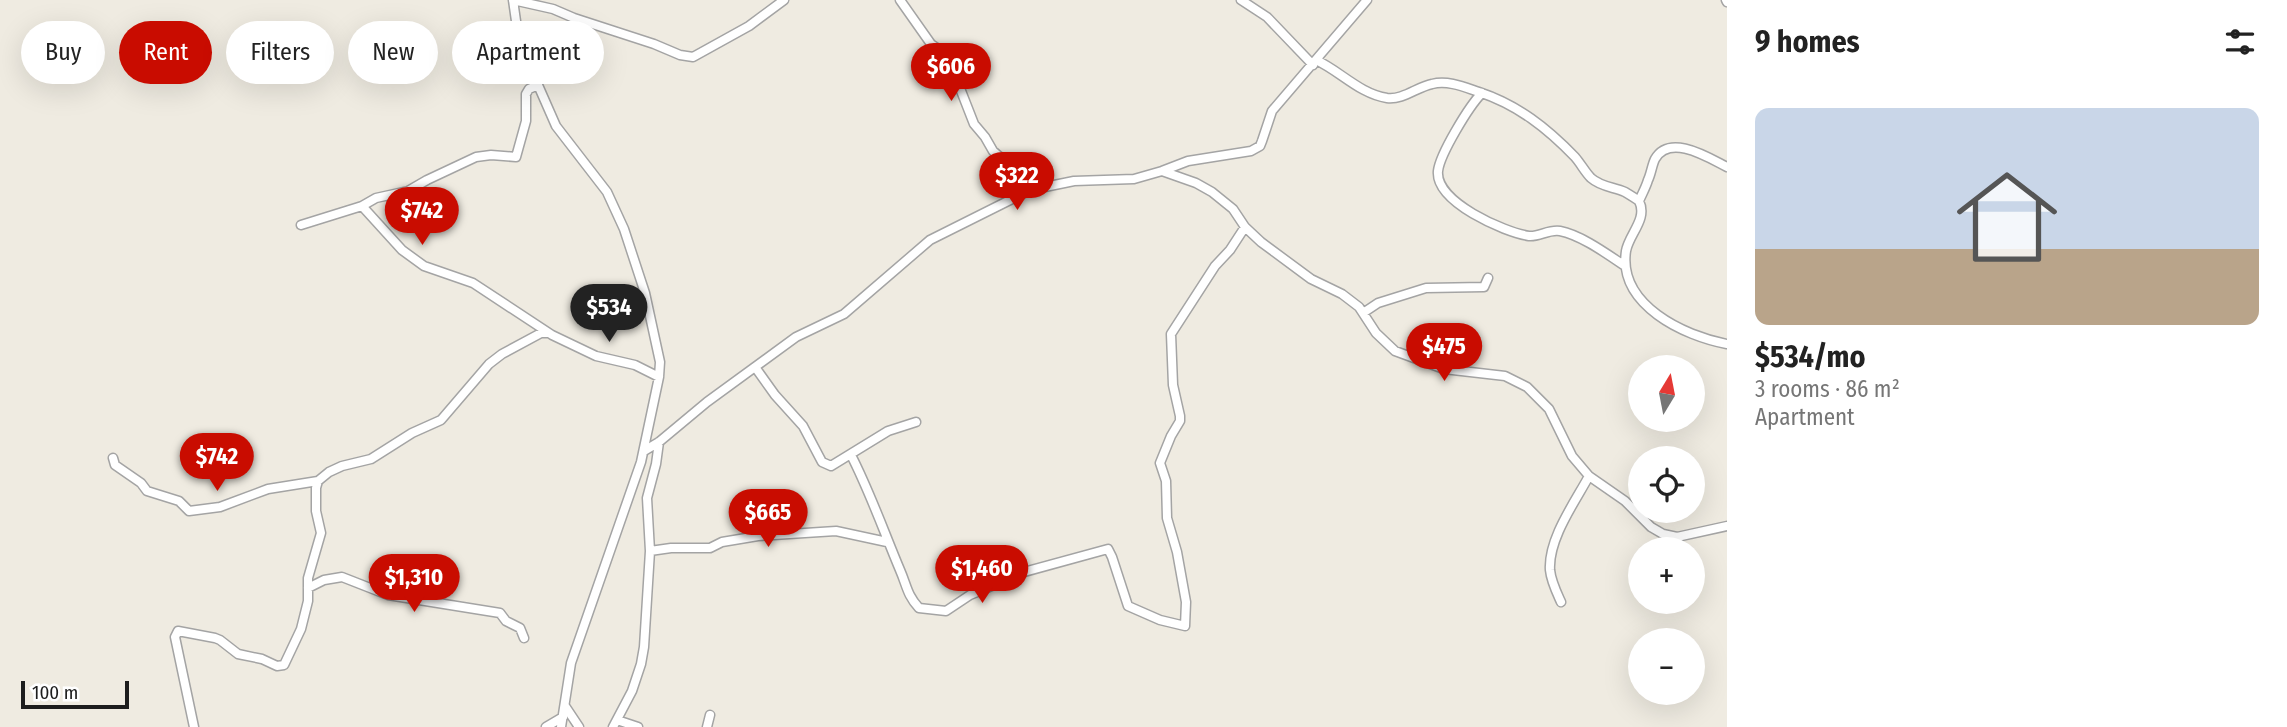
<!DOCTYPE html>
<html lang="en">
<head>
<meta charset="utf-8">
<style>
  :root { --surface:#fff; --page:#f2f2f2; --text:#222; --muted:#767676; --accent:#c90c00 }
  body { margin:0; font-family:"Fira Sans Condensed",sans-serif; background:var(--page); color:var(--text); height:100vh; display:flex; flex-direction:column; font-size:26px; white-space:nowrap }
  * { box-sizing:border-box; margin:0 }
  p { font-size:23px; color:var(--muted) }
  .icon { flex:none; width:38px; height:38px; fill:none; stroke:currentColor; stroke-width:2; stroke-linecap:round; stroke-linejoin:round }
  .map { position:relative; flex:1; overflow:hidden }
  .details { display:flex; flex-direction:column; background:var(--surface); width:560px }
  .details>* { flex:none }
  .hud { position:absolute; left:21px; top:21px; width:665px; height:63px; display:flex; gap:14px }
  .needle { width:46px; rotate:10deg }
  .controls { position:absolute; left:1628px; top:355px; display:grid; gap:14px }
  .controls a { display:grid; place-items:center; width:77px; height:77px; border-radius:50%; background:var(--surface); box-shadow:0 7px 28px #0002; font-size:35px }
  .scale { position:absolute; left:21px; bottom:18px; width:108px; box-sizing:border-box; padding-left:7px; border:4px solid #1d1d1d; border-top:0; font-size:19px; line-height:24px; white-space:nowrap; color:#1d1d1d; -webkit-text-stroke:5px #fff; paint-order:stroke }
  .price { position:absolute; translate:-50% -60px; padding:0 16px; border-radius:24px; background:var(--accent); color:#fff; font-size:23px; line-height:46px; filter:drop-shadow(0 2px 4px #0008) }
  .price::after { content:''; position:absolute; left:50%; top:42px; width:21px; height:16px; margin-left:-10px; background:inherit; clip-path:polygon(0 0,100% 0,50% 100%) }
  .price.on { background:#222; color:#fff }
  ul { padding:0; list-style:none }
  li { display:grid; align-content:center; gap:14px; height:371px; padding:0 28px }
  li span { display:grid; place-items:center; height:217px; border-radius:14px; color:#555 }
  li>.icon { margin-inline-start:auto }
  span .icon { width:126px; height:126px; fill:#fffc; stroke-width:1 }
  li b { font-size:30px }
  h2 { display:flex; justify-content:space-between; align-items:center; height:84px; padding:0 28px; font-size:30px }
  .chip { padding:0 24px; border-radius:32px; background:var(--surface); box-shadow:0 7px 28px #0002; font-size:24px; line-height:63px }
  .chip.on { background:var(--accent); color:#fff }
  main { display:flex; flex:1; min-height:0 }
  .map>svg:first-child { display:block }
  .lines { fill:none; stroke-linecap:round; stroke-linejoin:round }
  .minor-casing { stroke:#a4a4a4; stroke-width:11 }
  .minor { stroke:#fff; stroke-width:8 }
</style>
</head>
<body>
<main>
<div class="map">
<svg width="1727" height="727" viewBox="0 0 1727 727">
  <rect width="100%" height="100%" fill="#efebe1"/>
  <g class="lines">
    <g class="minor-casing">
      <path id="minor" d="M513,0L518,35L527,60L556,126L607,192L624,229L645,293L660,362L659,377L641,462L571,663L561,727
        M513,0L553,9L574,18L654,44L680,55L693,57L749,26L784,0
        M900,0L931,44L947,55L974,124L985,137L993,151L1001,158L1029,166L1032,179L1030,190
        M1241,0L1267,17L1313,65
        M1726,0L1727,2
        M1316,60C1340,71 1360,94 1387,98C1403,100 1417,87 1432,84C1448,80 1464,87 1479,92C1518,105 1547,128 1575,157C1581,164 1585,172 1591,178C1601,187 1614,187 1625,192C1630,195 1635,198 1639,201C1648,219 1629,234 1626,251C1618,305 1684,336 1727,344
        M1482,93C1469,106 1440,154 1438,171C1435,202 1504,232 1529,236C1539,237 1549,229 1560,231C1581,235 1607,254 1625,266
        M1162,171L1196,183L1212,192L1233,209L1245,227L1261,242L1311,279L1342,294L1359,307L1376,333L1395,351L1444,369L1505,376L1527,387L1549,409L1572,456L1589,476L1625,501L1651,527L1663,534L1677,537L1727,526
        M1639,201C1642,194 1646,187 1648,180C1651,174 1652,165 1655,159C1670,133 1709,158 1727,167
        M362,206L376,198L408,191L427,180L476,157L491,155L516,157L526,121V94L529,89L538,85
        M301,225L362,206L402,250L424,266L473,283L552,335L596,356L635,365L659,377
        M1363,313L1378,303L1426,288L1484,287L1488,278
        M755,367L775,395L803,426L822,462L831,466L888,431L916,422
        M644,451L659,442L707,402L796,337L844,314L930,240L1030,190L1074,181L1134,179L1162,171L1188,161L1251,151L1260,146L1262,141L1272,111L1367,0
        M851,455C870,492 884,532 900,570C907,586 907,595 919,608L946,611L970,595L999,583L1013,575L1108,549L1112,557L1128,606L1160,620L1185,626L1186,602L1177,552L1167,518L1166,481L1160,463L1171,436L1180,421V416L1173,385L1171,334L1215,266L1230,250L1245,227
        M113,458L115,465L141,483L147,491L179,501L189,511L220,507L268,489L318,481
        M650,551L671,548H710L722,542L758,536L836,531L887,542
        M308,588L324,580L342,577L388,595L500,613L506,621L520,628L524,638
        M1561,602C1556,591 1551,581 1550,570C1548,539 1575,502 1589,476
        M565,706L579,727
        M617,720L638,727
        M194,727L175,637L178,631L215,638L220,640L238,654L262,659L277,666L284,665L301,629L308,601V578L321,533L316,511V488L318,481L329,472L342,466L371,459L412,433L441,420L489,364L502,354L541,333H547
        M546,727L563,717
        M613,727L632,691L641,664L644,647L650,551L647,498L656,464L659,442
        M707,727L710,715"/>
    </g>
    <use href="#minor" class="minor"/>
  </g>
</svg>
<div class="controls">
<a><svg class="needle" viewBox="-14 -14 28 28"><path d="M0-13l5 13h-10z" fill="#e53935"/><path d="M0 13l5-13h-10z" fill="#767676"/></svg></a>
<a><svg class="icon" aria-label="locate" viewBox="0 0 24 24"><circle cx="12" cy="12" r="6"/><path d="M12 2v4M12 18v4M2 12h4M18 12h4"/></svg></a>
<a>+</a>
<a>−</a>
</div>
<div class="scale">100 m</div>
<b class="price" style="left:951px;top:103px">$606</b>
<b class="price" style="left:1017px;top:212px">$322</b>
<b class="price" style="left:422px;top:247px">$742</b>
<b class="price on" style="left:609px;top:344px">$534</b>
<b class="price" style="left:1444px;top:383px">$475</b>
<b class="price" style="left:217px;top:493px">$742</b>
<b class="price" style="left:768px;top:549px">$665</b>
<b class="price" style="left:982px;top:605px">$1,460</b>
<b class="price" style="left:414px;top:614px">$1,310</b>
<div class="hud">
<a class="chip">Buy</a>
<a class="chip on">Rent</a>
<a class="chip">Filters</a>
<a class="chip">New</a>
<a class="chip">Apartment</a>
</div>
</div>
<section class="details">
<h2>9 homes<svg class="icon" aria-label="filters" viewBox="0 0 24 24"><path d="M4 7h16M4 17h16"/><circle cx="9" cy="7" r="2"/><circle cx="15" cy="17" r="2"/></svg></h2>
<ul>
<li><span style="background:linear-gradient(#c9d6e8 65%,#b9a48a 0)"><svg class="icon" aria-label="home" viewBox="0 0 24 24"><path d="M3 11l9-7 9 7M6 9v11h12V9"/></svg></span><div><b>$534/mo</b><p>3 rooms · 86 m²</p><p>Apartment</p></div></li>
</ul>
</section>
</main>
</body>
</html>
